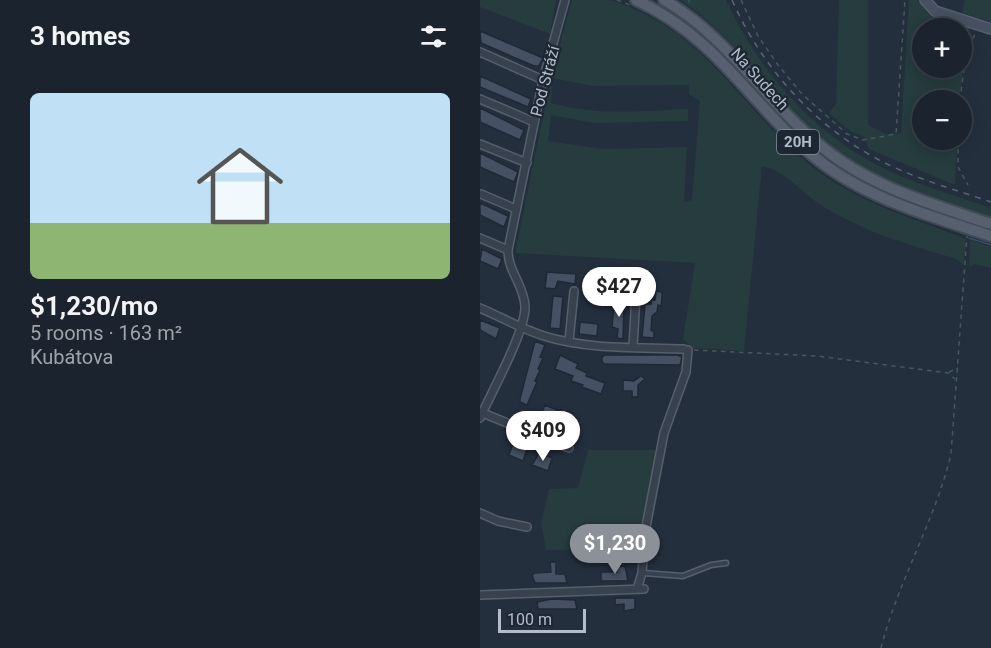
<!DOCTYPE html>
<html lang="en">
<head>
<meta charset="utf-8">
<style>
  :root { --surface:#1b232e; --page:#242b36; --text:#f1f3f6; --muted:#a0a4aa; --line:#39404a; --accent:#8c9099 }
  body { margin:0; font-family:Roboto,sans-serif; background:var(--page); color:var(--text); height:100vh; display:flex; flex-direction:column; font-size:22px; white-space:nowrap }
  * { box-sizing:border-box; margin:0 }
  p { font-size:20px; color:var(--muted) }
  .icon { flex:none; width:33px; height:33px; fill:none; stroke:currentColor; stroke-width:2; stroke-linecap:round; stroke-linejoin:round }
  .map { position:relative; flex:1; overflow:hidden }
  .sheet { display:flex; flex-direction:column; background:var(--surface); width:480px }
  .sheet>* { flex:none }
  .tools { position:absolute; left:432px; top:18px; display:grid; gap:12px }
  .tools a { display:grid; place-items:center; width:60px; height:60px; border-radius:50%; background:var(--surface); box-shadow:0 3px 15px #0003,0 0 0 2px var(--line); font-size:30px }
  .scale { position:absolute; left:18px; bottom:15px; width:88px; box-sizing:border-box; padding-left:6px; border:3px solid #b4bcc9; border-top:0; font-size:16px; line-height:21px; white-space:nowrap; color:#b4bcc9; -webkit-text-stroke:4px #1d2633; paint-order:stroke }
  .price { position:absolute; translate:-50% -51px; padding:0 14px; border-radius:21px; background:#fff; color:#222; font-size:20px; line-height:39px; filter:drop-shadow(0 2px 3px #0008) }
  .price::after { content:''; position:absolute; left:50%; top:36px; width:18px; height:14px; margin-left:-9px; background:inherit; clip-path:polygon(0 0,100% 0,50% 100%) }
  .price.selected { background:var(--accent); color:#fff }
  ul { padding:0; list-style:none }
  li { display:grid; align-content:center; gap:12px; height:318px; padding:0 30px }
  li+li { border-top:2px solid var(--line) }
  li span { display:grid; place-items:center; height:186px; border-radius:9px; color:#555 }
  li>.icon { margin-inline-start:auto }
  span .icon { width:108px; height:108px; fill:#fffc; stroke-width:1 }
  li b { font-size:26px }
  h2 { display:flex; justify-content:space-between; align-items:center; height:72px; padding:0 30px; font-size:26px }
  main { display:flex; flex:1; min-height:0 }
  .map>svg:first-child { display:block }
  .green { fill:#263c3f; fill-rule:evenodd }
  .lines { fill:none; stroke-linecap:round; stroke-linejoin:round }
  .stream { stroke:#394c67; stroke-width:1.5 }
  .building { fill:#455162; stroke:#1f2835; stroke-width:1.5 }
  .lane-casing { stroke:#565f6c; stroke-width:7 }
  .street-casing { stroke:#565f6c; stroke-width:10 }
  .secondary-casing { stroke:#565f6c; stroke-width:12 }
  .primary-casing { stroke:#414a57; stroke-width:14 }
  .path { stroke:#44595c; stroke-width:1.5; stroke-dasharray:4.5 4.5; stroke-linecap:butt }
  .lane { stroke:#38414e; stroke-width:4 }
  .street { stroke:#38414e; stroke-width:7 }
  .secondary { stroke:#465061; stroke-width:9 }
  .primary { stroke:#56606e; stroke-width:10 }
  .rail { stroke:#5a6575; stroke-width:1.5; stroke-dasharray:6 6; stroke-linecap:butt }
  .labels { text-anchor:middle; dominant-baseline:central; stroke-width:4.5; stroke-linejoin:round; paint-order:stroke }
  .shield { fill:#1d2633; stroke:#878f9c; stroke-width:1.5 }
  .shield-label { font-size:15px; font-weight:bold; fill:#b4bcc9 }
  .street-label { font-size:16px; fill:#b4bcc9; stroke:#1d2633 }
</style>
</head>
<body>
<main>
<section class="sheet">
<h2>3 homes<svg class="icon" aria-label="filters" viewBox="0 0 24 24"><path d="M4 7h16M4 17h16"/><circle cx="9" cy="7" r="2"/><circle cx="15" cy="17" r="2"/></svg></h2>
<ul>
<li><span style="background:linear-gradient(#bfe0f5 70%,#8fb573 0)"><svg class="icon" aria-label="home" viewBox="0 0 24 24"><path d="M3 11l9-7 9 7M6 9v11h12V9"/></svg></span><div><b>$1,230/mo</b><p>5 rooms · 163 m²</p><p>Kubátova</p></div></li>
</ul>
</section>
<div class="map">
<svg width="511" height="648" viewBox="0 0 511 648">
  <rect width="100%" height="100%" fill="#242f3e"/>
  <path class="green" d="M0,0H76L70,34L0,7Z
    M92,0C104,0 117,0 129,0C137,1 146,6 154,9C230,41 268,115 330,165C375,202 432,218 486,239L484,265L474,258C430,246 383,231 344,207C323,195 307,171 282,166L264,351L214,348L203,339L215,263L35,253L71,78ZM72,78L113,86L209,85V94L220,101L212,200L204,202L207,147L123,149L68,141L71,115L113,123L208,121V109C162,111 117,116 71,103Z
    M201,0H246C278,69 330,130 399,166C434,184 474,195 511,208V219C449,198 385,179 335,136C319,122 306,104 292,88C264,56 236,25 201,0Z
    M359,0H388V125L406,134L421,133L429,0H438C448,17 472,23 489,28L479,100H442V140H477L475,185L389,149L384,136L370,131L349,113L356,104ZM442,28H482V68H442Z
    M485,0H511V22L482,13Z
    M490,240L511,247V268L495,264L489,267Z
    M108,450H186L167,549L66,550L61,522L69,489L98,488Z"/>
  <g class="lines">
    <path class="stream" d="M209,2V0
      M489,238L511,245"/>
  </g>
  <path class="building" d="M0,31L63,58L59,66H54L1,43Z
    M0,76L51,99L48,107L0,87Z
    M0,108L44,130L40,140L0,122Z
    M0,153L38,172L34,182L0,167Z
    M0,203L28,216L24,227L0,215Z
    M2,249L22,259L18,269L0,261Z
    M67,272L96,274L95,284L78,281L75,289L65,288Z
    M110,272L143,277L142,285L123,283L122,289L115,288L116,280L110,279Z
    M176,291L182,292V298L181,306L178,305L177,312L172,316L171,330L174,332V338L162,337L165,304H171V300H175Z
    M73,296L83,297L80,329L70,328Z
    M140,300L146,301L144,306L143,339L137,338L138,329L132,327L134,306Z
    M0,320L20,328L16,339L0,330Z
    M100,322L118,324L117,336L99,334Z
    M55,341L65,345L60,357L63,358L58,369L60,370L55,381L57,382L47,405L40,402V399Z
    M80,355L98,364L96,368L107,373L106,376L125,383L121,394L102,387L103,385L91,381L93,376L75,369Z
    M125,355H197L202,357L200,365L125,364L122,362V357Z
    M161,376L165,379L158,385V397H152V391H143V380L154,381Z
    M65,405L86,414L87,411L93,413L91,416L99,419L95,434L87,431V425L61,414Z
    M36,435L50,441L43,461L29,455Z
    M59,453L72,458L68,471L52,465Z
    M70,562H76V574H85L87,583H55L52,575L55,573L71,572Z
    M145,566L148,581H121V572H137L136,567Z
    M135,598H155V609L144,611V604L135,605Z
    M72,599L95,600L97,609H58L57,602Z"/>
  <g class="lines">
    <g class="lane-casing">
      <path id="lane" d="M163,573L203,576L231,565L246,563"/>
    </g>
    <g class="street-casing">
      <path id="street" d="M0,52L63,80
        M0,99L54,122
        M0,144L47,163
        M1,194L36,209
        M0,238L28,250
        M0,308C21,317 42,329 64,336C109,350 158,347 204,349
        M89,341L94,291
        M153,347L156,295
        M0,412L89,448
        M0,418C11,393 46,331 45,306C44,285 28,272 28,250L63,80L85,0
        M0,513L18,521L47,527
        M157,589L162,573L165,532L184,433L206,372L208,350
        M0,595L164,589"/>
    </g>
    <g class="secondary-casing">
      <path id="secondary" d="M445,0L455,11L511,29"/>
    </g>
    <g class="primary-casing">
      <path id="primary" d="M156,0C241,40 269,104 337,159C387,199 451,216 511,236
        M184,0C250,38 284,100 341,146C390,187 452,204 511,224"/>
    </g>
    <path class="path" d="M137,0L150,5
      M261,0L278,36L298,65L322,94L367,134L383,140L416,134L425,0
      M480,100L486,53L496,32
      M478,140V167L488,185
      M214,350L337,356L468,373L475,379
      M469,372L478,368
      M401,648C418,581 455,521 471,454L487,236"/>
    <use href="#lane" class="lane"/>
    <use href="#street" class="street"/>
    <use href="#secondary" class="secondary"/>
    <use href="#primary" class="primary"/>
    <path class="rail" d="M252,0C283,70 338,130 407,164C440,180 476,190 511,202"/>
  </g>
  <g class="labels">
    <rect class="shield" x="297" y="130" width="42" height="24" rx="4.5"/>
    <g class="shield-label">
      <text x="318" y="142">20H</text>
    </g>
    <g class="street-label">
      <text transform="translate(280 79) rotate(48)">Na Sudech</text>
      <text transform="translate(65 81) rotate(-75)">Pod Stráží</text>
    </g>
  </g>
</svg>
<div class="tools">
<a>+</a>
<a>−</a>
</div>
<div class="scale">100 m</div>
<b class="price" style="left:139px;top:318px">$427</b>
<b class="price" style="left:63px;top:462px">$409</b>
<b class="price selected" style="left:135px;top:575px">$1,230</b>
</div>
</main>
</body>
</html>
